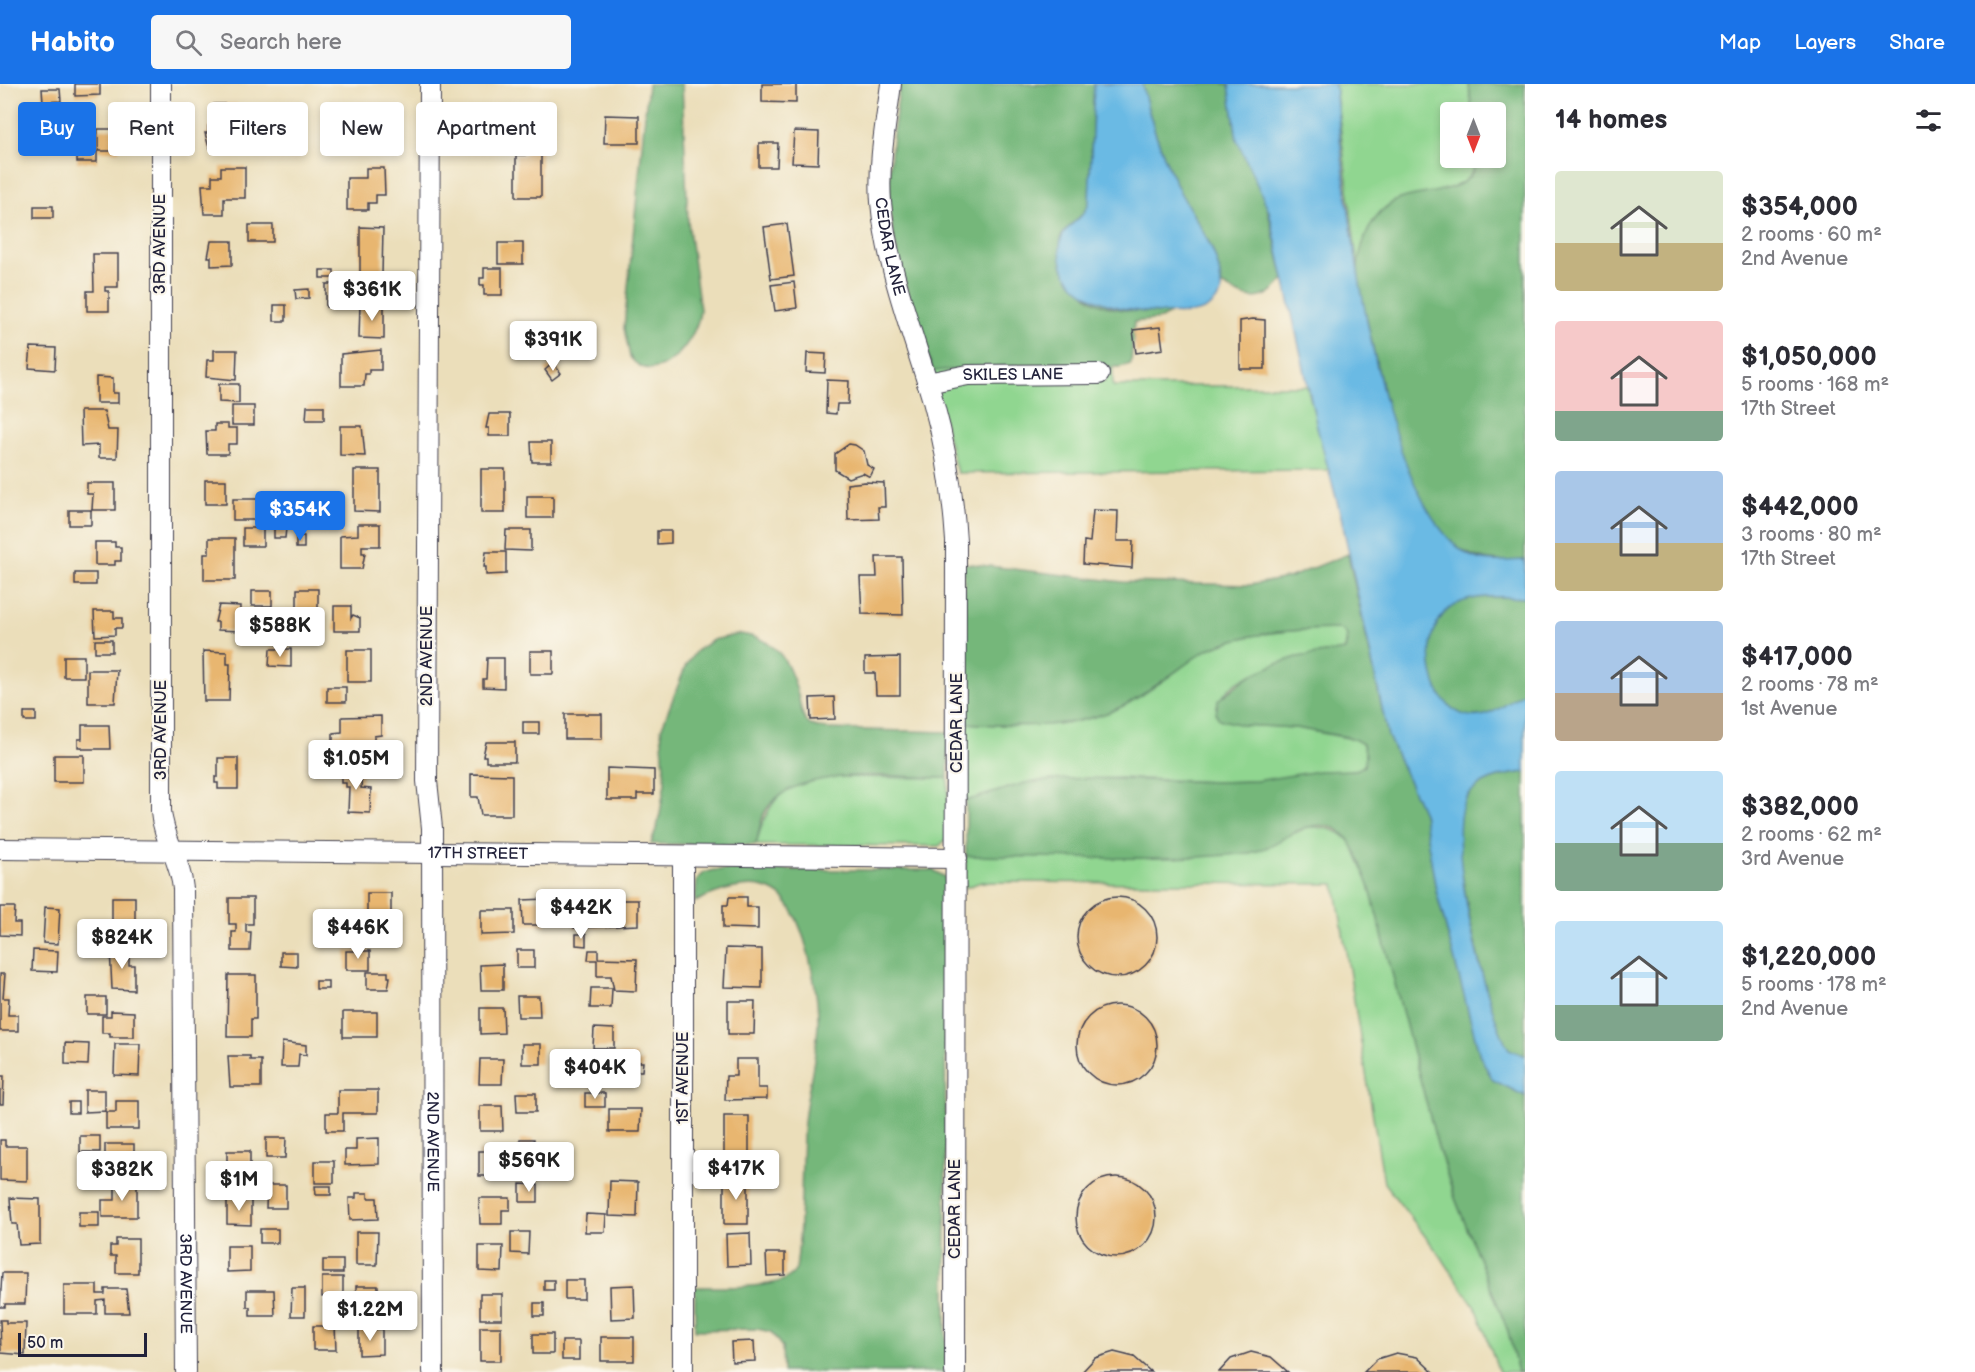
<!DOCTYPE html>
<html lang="en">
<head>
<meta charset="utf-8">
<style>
  :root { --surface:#fff; --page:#f7f7f7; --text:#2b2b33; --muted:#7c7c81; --accent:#1a73e8 }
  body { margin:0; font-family:"Balsamiq Sans",sans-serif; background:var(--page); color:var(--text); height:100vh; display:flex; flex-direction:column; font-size:22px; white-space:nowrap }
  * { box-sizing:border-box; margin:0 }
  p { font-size:20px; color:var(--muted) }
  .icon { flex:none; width:33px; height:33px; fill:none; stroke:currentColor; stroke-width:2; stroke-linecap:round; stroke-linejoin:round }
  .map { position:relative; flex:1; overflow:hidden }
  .details { display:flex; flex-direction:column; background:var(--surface); width:450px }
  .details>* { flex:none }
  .guide { position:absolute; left:18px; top:18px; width:570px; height:54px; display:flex; gap:12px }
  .needle { width:39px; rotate:180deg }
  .fabs { position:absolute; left:1440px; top:18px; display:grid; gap:12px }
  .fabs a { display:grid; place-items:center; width:66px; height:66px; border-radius:6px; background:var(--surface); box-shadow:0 3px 9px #0003; font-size:30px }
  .scale { position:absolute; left:18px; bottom:15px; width:129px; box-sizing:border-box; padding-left:6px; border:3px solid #22223b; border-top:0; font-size:16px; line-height:21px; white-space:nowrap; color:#22223b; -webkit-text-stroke:4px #fbf7ec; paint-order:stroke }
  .price { position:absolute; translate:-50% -51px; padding:0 14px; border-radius:6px; background:#fff; color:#222; font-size:20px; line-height:39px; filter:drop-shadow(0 2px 3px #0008) }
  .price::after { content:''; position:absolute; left:50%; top:36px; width:18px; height:14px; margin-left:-9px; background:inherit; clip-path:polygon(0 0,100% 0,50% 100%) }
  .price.current { background:var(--accent); color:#fff }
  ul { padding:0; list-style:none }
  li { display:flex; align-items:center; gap:18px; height:150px; padding:0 30px }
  li span { display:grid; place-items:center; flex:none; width:168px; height:120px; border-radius:6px; color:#555 }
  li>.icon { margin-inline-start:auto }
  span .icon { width:72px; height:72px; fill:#fffc; stroke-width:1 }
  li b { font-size:26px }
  h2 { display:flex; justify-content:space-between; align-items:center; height:72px; padding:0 30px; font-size:26px }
  .chip { padding:0 21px; border-radius:6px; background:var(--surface); box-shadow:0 3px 9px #0003; font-size:21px; line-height:54px }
  .chip.current { background:var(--accent); color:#fff }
  header { display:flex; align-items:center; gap:36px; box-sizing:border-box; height:84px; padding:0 30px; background:var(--accent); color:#fff }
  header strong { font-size:28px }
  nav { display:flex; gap:33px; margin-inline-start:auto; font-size:21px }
  .search { width:420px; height:54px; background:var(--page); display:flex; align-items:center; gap:15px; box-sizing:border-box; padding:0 21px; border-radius:6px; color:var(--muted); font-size:22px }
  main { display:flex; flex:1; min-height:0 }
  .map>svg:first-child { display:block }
  .green { fill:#90d690; stroke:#597c66; stroke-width:1.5 }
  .forest { fill:#74b77a; stroke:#4b6c5a; stroke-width:1.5 }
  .water { fill:#6abae4; stroke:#466e90; stroke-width:1.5 }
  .building { fill:#e8b670 }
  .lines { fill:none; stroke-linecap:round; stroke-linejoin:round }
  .minor-casing { stroke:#403e4e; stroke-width:22 }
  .minor { stroke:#fff; stroke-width:20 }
  .labels { text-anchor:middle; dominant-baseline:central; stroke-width:4.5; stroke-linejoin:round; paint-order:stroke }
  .street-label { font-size:16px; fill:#22223b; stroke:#fbf7ec }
</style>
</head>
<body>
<header>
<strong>Habito</strong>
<div class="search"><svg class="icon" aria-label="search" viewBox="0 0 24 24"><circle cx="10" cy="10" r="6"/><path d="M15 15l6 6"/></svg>Search here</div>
<nav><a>Map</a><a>Layers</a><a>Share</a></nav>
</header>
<main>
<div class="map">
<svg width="1525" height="1288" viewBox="0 0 1525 1288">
  <rect width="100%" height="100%" fill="#fbf7ec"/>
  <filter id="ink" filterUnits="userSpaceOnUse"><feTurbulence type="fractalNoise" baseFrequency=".0167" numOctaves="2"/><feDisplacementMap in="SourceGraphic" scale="12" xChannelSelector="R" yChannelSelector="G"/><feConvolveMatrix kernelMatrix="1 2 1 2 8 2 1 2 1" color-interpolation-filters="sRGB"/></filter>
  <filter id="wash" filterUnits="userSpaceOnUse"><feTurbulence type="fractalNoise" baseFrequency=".008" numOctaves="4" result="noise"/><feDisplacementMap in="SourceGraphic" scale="24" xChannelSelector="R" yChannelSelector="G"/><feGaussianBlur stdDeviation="1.35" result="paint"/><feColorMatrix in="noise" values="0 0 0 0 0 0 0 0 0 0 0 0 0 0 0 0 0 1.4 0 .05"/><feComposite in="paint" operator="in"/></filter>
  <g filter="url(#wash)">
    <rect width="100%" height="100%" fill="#ebdeba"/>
    <path class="green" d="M1094,0L1092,55L1107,222L1111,223L1113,302H1307L1329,386L957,389L922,252Z
      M1335,0H1469L1472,28H1450V74H1476C1473,116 1413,104 1386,123C1367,136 1362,164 1358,185Z
      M1340,545L1347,550L1345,566C1336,570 1327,569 1317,570C1289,576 1225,592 1217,623L1242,641L1296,644L1358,656C1367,663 1370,677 1360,685L1256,697L1217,698L1120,694L1052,696L1025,699L966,717L965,639C1019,643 1076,646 1125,621C1153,606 1179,584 1206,566C1245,548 1297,545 1340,545Z
      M836,693L948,694L947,755L939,762L756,761C768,712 785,697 836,693Z
      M1308,743C1353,742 1354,765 1369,801L1438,1063L1455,1114L1508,1247L1518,1288H1499L1478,1228L1442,1174L1384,1099L1335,800L981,798L965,804L966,772L1120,773L1250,769Z"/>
    <path class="forest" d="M648,0H682L688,137L700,226C698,257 656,308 630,273L624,244Z
      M900,0H1094L1089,118C1085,134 1068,139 1061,153C1068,170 1073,191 1082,206C1096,229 1148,228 1172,229L1161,235L1134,238L1131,280L1120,283H994L933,287C918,238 896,183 891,132C886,88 894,44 900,0Z
      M1142,0H1229L1237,56L1264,110L1284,195C1263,222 1248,216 1221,201C1220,164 1191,132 1176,100C1161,68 1149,34 1142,0Z
      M1469,0H1525V476C1496,479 1470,477 1449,456C1404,412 1382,305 1369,245C1365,226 1359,206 1358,187C1358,176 1362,161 1366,151C1372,138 1382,124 1395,117C1422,104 1474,114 1476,74H1496V28H1472Z
      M1348,470L1388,652L1423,729L1436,806L1480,972L1493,996L1525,1012V1288H1518L1508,1247L1455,1114L1438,1063L1369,801C1361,783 1354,752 1334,744C1301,732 1279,765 1249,769C1155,779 1059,772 966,772V717L1025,699L1052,696L1085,694L1217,698L1256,697L1318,687L1356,686L1364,682L1366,671L1363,660L1352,654L1296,644L1242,641L1219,635L1216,630L1218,616L1248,593L1276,580L1297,573L1345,566L1348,553L1344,547L1339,545C1297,545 1245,548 1206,566C1179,584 1153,606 1125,621C1076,646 1019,643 965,639L964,479L1123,498L1250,501L1291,493Z
      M1507,513L1525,514V608C1512,616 1496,630 1481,632C1425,639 1412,540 1457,519C1472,512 1491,513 1507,513Z
      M740,550C779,555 790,579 799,615C801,625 802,634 810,641L826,645L948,648V694C899,694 795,679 766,726C760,736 759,750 756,761L651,760L659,736L665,698L661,645L686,581L696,567L713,556Z
      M1525,688V972C1519,971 1513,970 1509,965C1488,940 1454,772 1458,738C1459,730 1461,722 1465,716C1477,695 1503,691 1525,688Z
      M714,786H933L945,793L946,1288H783L782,1263L771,1248L757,1245L695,1246V1203C718,1202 786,1208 796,1185C803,1136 800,1087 804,1038C807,1005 817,973 818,939C819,908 804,823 775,808C751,795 717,807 695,818L697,796L704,789Z"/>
    <path class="water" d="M1094,0H1142C1149,34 1161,68 1176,100C1193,136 1223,167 1221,209C1218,214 1215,220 1209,223C1197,232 1178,229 1164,229C1124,228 1058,217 1060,162C1061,140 1084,138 1089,118Z
      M1229,0H1335C1344,105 1376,412 1467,470C1482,480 1508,477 1525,476V514C1504,513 1477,510 1457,520C1412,541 1427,640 1481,632C1496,629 1512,616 1525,608V688C1503,691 1477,695 1465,716C1444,753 1486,928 1509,965L1525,972V1012L1493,996L1480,972L1436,806L1423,729L1388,652L1341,432L1318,347L1269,127L1237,56Z"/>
    <g id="blocks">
      <path class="building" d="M75,0H100V11L75,12Z
        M762,0H796V19L762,18Z
        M42,5H60L61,17L43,18Z
        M214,20H237V37H214Z
        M346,27H377V43H384V69H364V62H346Z
        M605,31L639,32V59H604Z
        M522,39H541V113H516V71H525Z
        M227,41L228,63L209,64L205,49H208V42Z
        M98,45H118V52H121L119,67H98Z
        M794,47L819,48L818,80L792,79Z
        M759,59H778L777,83H759Z
        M77,68H97V78H77Z
        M221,83H245V114H224V130H204L202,101H212V92H221Z
        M366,84H384L385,111H376V119H368V126H347V94H366Z
        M34,122H53V134H34Z
        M787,140L794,192L771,195L764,143Z
        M249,141H273V158H249Z
        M360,143L383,144L382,192H360Z
        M211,157H232V181L211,182V173H208Z
        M498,159H523V180H498Z
        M93,170H118V203H105V207H109V227H87V207H94Z
        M484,184H502V211H484V201H480V194H484Z
        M320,186H334V194H320Z
        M794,198L797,224L775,227L771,201Z
        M326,200H346L345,223H326Z
        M309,205V214L296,215L295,206Z
        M360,220L384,221V255L359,254Z
        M274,221H286V237H274Z
        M1253,235L1265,236V285H1240V237Z
        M1160,243L1163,265L1136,269L1133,246Z
        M31,263L56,264L55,286L29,284Z
        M214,266H237L236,296L206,293L207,276H214Z
        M381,266V286H369V290H365L364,302H341V270Z
        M807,269L826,270L825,289L806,288Z
        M553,279L561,289L552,296L545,286Z
        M96,293L113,294V309H118V319H96Z
        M827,296L849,297L848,320H837L836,330L826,329Z
        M219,300H239V319L219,318Z
        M232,322H254V341H232Z
        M307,322H324V336H306Z
        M80,327H104L108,346H118L117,374H99V361L81,362Z
        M489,330H510V352H489V344H486Z
        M215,340H228V344H237V360H228V370H207L206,347H215Z
        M340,342H362L365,372L340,371Z
        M531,358H551V378H532Z
        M849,360L855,361L864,367L867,381L874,385L870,393L863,389L848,394L835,386V370Z
        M481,385H505V429H481Z
        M354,386H380V428L354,427Z
        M205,396H226V420H205Z
        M865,398L884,399L885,423H878L879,435L848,436L847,400Z
        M87,399H115V426H92L93,410H87Z
        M527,412H553V434H527Z
        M233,415H259L258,436H233Z
        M69,426H91V441H69Z
        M1093,426L1118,427L1117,457H1133L1132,484L1083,480L1084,457L1090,458Z
        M358,440H380V462H362V469H365L362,485H340V452L358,451Z
        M274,443L286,444L285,454H274Z
        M243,444H263V462H243Z
        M506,446H531V467L505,466Z
        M657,447H671V459L657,460Z
        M296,452H304V464H296Z
        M209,454H235V496H204V470H209Z
        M95,458H115V463H121V477H115V481H95Z
        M486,468H506V490L486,491V483H484Z
        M876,473H902L903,531L862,530L860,493H877Z
        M75,489H96V501H75Z
        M297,505H318V530H297Z
        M252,507H272V522H252Z
        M219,521L240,522L239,547L218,546V538H215Z
        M334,522H351V534L353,531L360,534V547H334Z
        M94,527H114V534H122V544H115V551L95,552Z
        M95,556H112V568H95Z
        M270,565H291V583L269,582Z
        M347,566H371V598H347Z
        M203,567L227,568V580H230L229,617H204Z
        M530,567H553V590H530Z
        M64,572H84V593H64Z
        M900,573V611H876L875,589H865V574Z
        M487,574H504V604L483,603V595H486Z
        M88,586H117L115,619H88Z
        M327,603H346V618H327Z
        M834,613L835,635L811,636L810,614Z
        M24,628H36V637H24Z
        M565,630H602V655H565Z
        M381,632V651L374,652V664L333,665V649L342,648V633Z
        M523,638H539V650H523Z
        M82,641H109L110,665H82V663H78V655H82Z
        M486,658H515V678H486V672H483Z
        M54,671H84V698H54Z
        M218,674H238V705H218V699H215V693H218Z
        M341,684L362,685L361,704L371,705L370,729L348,728L349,703H346V699H341Z
        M607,684L654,686V710H637V716H607Z
        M471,690L512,691V731H481L478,713H471Z
        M367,809H391V844H388V861H367Z
        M112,813H135V849H112Z
        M729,813H747V823H758V845L723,844V821H728Z
        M1077 853a40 40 0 1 1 80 0a40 40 0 1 1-80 0Z
        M229,814H253V840H246V848H251L250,867H232V848H236V840H229Z
        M547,815V841H523L522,816Z
        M574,816H597V820H603V816H638V841L574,844Z
        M0,823H15L14,839H20V852L0,851Z
        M45,823L60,824L58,860L43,859Z
        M481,826H514V850L481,851Z
        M328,842H339V859H327Z
        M576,850H586V862L576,861Z
        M110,864H129V881H134V906L112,905Z
        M726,864L762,865V904L724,903Z
        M33,866L58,867L57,888L32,887Z
        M517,866H534V884H517Z
        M589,866H598V874L637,875L636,907L614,906L611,892H597V876H588Z
        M346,867H370V886H346Z
        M281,868H297V883L281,882Z
        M503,880V906H481L480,881Z
        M367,888H388V893H390L388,905H367Z
        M0,890H5L3,914H9L8,931H18V947H0Z
        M228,891H256V935H251V953H227Z
        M316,897H328V905H316Z
        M591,904H612L611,924H590Z
        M517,912H539L540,933H518Z
        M87,913H106V930H87Z
        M728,917H755L754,950H728Z
        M1077 961a40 40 0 1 1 80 0a40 40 0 1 1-80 0Z
        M480,924H503L504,949L480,950Z
        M111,927L134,928V953H110V949H102V932H111Z
        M343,928H377V953H343Z
        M594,944L614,945V964H593Z
        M282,958L306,961V971L299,970L298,983H281Z
        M65,959L89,960L88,981L65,980Z
        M115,960H140L139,992L114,991Z
        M522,960H541V980H522Z
        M607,970L636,971V978H643L642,987H636V994H613V985L607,984Z
        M228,972H250V976H261V1003H230Z
        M480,975H503L502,1000H479Z
        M736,975H758V1004H767V1015L725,1016L726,992H736Z
        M0,992H4L3,1020H0Z
        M85,1006H105V1027L85,1028Z
        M338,1006H378V1029H343V1047H326V1029H338Z
        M516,1009H536V1028H517Z
        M585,1009H605V1023H585Z
        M116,1017H139V1045H106V1028H116Z
        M69,1018H78V1029H69Z
        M480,1022H502L503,1047H480Z
        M609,1025H641L640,1048H609Z
        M724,1032H749V1078H724Z
        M80,1052H100V1068H80Z
        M266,1054H286L285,1074H266Z
        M379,1054V1080L345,1081V1066H356V1055Z
        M520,1055H534V1069H520Z
        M0,1056H5V1062H27V1097L0,1096Z
        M105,1060H134V1090H117V1076H105Z
        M227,1067H250V1092H227Z
        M479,1067H503V1092H479Z
        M315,1077H334V1099H315Z
        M1076 1133a40 40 0 1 1 80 0a40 40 0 1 1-80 0Z
        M724,1094L748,1095V1140H724Z
        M610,1097L638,1098L637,1133L609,1132Z
        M115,1100H137V1133H102V1116H115Z
        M520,1100L538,1101V1118H520Z
        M267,1101H286V1124H266Z
        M315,1102H331V1111H316Z
        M356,1109H368V1114H377L378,1135L350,1136L349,1114H356Z
        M10,1114L40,1115V1160L19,1161L17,1140H12Z
        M227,1114L251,1115V1141L227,1140Z
        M479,1114H510V1126H502V1140H480Z
        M79,1128H99V1143H79Z
        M586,1130L606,1131L605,1148H585Z
        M260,1145H278V1159H260Z
        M356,1148H378L377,1181H356Z
        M511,1148H529L528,1170L511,1169Z
        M750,1149L751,1181L727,1182L726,1150Z
        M116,1155H138V1189H116V1172H110V1162H116Z
        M227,1162H250V1187L227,1188Z
        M479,1162H503L502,1188L479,1187Z
        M766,1169H785V1191L767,1192Z
        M323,1176H343V1189H323Z
        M2,1189H26L25,1220H5V1223H0Z
        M322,1193H343V1212L322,1213Z
        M544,1196H554V1206H544Z
        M565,1196H584V1215H565Z
        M64,1201H97V1210H105V1205H126L129,1229H105V1216L97,1217V1230H64Z
        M634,1201L635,1234L611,1235L610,1202Z
        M356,1202H378V1237H346V1222H356Z
        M292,1204H305V1232H291Z
        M247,1206H274L275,1232H250V1223H247Z
        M480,1210H502V1235H480Z
        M534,1219H544V1232H534Z
        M0,1236H6V1239H26L25,1271L1,1269Z
        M313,1242H335L336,1266H313Z
        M480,1243H501V1277H480Z
        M359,1245H382V1270L359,1271Z
        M533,1250H553V1270H533Z
        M601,1253H634V1277H601Z
        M562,1257H579V1276H562Z
        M754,1257L755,1277L732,1278L731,1258Z
        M1114,1268L1134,1273L1151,1288H1082L1095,1274Z
        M1251,1268L1271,1273L1288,1288H1219L1231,1275Z
        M1396,1269L1417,1273L1433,1288H1364L1377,1275Z"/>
    </g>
  </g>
  <g filter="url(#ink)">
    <use href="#blocks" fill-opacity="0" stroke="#403e4e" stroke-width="1.5"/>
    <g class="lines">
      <g class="minor-casing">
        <g id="minor">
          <path id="s1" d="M161,0V727C163,755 181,777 183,805L186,1288"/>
          <path id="s2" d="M430,0L427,697L432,744L433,1288"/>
          <path id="s3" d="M891,0C886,39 878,79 881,118C887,186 914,252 933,317C946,363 953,409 956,457L955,1288"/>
          <path id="s4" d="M927,299L968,291L1099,290"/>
          <path id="s5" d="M0,765L957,774"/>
          <path d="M683,1288V772"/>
        </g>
      </g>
      <use href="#minor" class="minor"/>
    </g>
  </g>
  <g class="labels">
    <g class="street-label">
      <text transform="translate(160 160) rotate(-90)">3RD AVENUE</text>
      <text stroke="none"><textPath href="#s3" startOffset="164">CEDAR LANE</textPath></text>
      <text stroke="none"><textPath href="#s4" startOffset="87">SKILES LANE</textPath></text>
      <text transform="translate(427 572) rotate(-90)">2ND AVENUE</text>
      <text transform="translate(957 639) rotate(-90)">CEDAR LANE</text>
      <text transform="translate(161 646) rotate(-90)">3RD AVENUE</text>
      <text stroke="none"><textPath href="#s5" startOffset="478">17TH STREET</textPath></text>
      <text transform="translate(683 994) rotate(-90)">1ST AVENUE</text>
      <text stroke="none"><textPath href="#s2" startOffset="1058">2ND AVENUE</textPath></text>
      <text transform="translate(955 1125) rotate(-90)">CEDAR LANE</text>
      <text stroke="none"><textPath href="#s1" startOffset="1203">3RD AVENUE</textPath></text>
    </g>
  </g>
</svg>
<div class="fabs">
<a><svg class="needle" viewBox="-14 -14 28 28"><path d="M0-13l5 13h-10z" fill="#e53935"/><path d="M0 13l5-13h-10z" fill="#7c7c81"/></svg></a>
</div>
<div class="scale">50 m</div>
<b class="price" style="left:372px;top:238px">$361K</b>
<b class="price" style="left:553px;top:288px">$391K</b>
<b class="price current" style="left:300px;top:458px">$354K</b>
<b class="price" style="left:280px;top:574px">$588K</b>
<b class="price" style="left:356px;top:707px">$1.05M</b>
<b class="price" style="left:581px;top:856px">$442K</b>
<b class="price" style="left:358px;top:876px">$446K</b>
<b class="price" style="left:122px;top:886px">$824K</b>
<b class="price" style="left:595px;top:1016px">$404K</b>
<b class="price" style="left:529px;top:1109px">$569K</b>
<b class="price" style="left:736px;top:1117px">$417K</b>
<b class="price" style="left:122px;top:1118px">$382K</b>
<b class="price" style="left:239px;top:1128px">$1M</b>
<b class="price" style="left:370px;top:1258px">$1.22M</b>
<div class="guide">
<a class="chip current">Buy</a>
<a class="chip">Rent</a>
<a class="chip">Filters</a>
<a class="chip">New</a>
<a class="chip">Apartment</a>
</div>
</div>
<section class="details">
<h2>14 homes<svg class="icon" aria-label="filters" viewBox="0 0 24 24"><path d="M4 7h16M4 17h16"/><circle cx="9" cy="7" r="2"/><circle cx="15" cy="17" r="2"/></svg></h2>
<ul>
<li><span style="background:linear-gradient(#dfe7d0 60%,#c2b280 0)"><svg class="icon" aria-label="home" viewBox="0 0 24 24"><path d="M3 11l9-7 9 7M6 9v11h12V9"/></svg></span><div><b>$354,000</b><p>2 rooms · 60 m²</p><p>2nd Avenue</p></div></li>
<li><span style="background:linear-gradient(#f6c9c9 75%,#7fa58c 0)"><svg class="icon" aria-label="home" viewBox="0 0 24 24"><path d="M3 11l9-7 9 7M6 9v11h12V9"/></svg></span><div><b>$1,050,000</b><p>5 rooms · 168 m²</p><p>17th Street</p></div></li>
<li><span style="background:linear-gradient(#a9c7e8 60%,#c2b280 0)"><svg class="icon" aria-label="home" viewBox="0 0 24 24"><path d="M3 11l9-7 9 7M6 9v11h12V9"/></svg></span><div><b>$442,000</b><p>3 rooms · 80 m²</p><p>17th Street</p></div></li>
<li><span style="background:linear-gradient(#a9c7e8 60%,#b9a48a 0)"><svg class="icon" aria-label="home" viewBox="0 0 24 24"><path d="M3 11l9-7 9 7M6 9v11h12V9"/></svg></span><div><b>$417,000</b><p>2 rooms · 78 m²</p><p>1st Avenue</p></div></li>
<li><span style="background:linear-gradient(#bfe0f5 60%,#7fa58c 0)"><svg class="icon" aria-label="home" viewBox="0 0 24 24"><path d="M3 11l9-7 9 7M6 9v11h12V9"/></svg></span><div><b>$382,000</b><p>2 rooms · 62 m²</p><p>3rd Avenue</p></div></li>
<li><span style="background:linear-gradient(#bfe0f5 70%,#7fa58c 0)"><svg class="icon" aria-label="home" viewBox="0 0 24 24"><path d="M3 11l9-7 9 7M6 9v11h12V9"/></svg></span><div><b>$1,220,000</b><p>5 rooms · 178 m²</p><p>2nd Avenue</p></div></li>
</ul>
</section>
</main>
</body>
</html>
